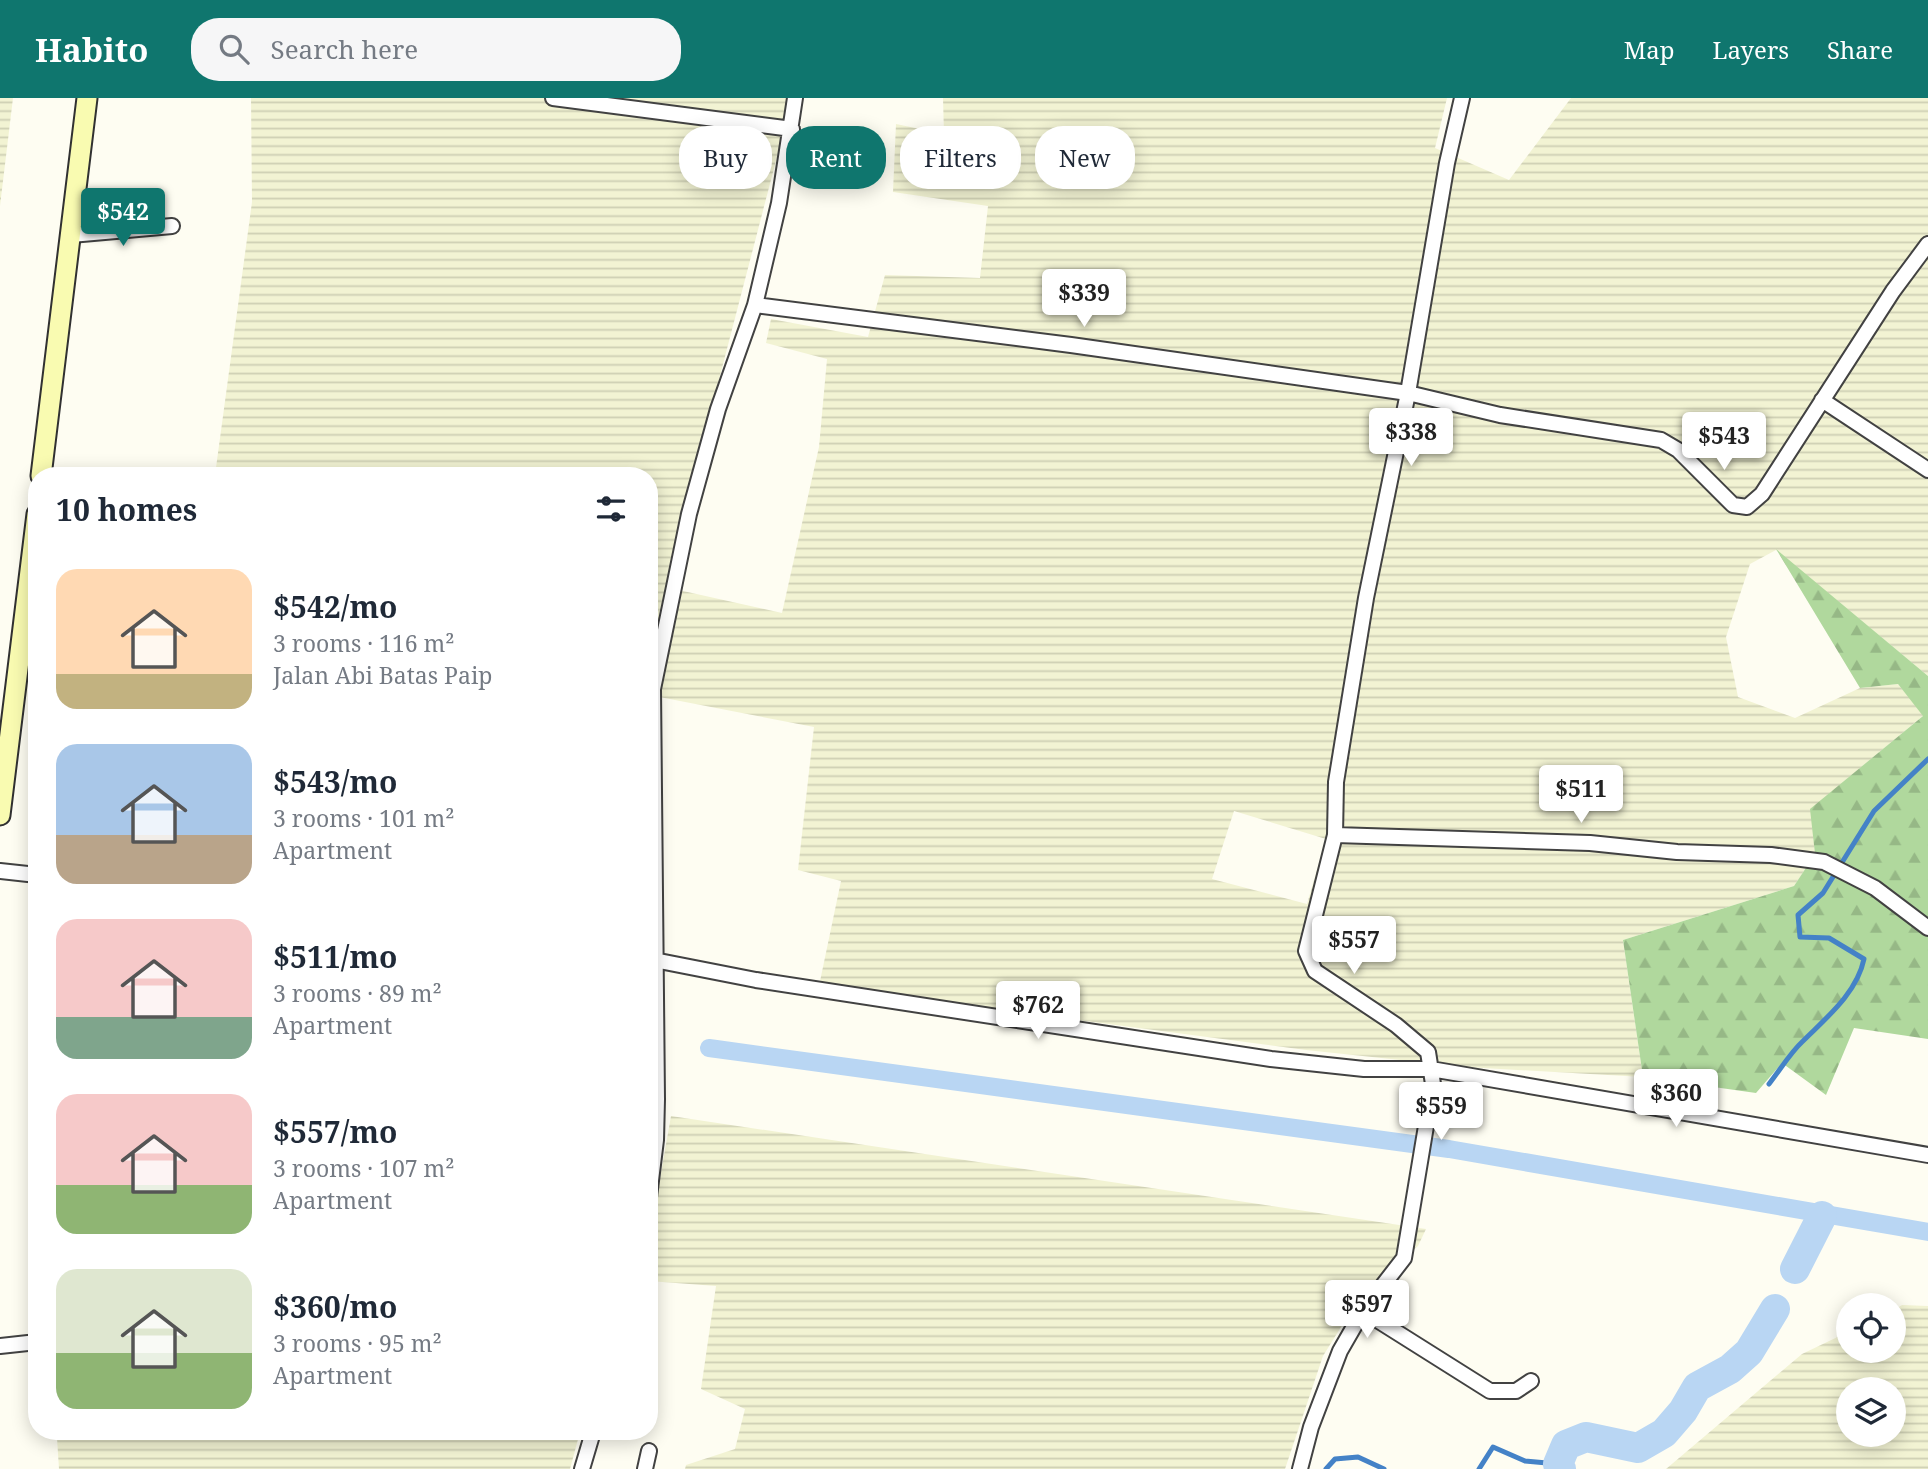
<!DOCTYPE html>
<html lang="en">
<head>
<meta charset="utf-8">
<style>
  :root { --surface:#fff; --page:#f6f6f7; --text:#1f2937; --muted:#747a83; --accent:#0f766e }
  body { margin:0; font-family:"Noto Serif",serif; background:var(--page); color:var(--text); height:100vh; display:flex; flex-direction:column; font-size:26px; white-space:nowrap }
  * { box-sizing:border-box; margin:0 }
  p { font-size:23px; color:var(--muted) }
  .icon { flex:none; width:38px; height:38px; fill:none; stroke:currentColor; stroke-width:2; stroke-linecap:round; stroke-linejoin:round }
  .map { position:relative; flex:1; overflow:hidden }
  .drawer { position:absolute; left:28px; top:369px; width:630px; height:973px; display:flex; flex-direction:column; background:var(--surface); border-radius:28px; box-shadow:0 4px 18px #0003 }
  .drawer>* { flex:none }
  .hud { position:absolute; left:679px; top:28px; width:665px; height:63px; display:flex; gap:14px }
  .buttons { position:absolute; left:1836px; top:1195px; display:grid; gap:14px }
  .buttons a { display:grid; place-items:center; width:70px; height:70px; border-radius:50%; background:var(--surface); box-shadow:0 4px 18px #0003; font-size:35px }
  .price { position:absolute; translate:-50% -60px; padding:0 16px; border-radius:7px; background:#fff; color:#222; font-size:23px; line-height:46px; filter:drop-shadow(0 2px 4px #0008) }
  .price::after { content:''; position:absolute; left:50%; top:42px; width:21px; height:16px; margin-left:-10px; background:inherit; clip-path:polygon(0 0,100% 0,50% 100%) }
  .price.selected { background:var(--accent); color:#fff }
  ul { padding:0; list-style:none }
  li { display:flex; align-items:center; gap:21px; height:175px; padding:0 28px }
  li span { display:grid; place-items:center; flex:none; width:196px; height:140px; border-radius:21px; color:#555 }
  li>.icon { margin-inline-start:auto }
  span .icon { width:84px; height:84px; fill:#fffc; stroke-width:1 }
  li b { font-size:30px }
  h2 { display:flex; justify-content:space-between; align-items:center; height:84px; padding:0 28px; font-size:30px }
  .chip { padding:0 24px; border-radius:28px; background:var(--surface); box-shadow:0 4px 18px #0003; font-size:24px; line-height:63px }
  .chip.selected { background:var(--accent); color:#fff }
  header { display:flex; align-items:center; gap:42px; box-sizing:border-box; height:98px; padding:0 35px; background:var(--accent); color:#fff }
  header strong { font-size:33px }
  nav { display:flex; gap:38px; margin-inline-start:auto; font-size:24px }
  .search { width:490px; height:63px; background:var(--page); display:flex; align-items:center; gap:18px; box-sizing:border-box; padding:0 24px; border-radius:28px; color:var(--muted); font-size:26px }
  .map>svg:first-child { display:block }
  .farmland { fill:url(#farmland-rules); fill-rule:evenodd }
  .forest { fill:url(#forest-firs) }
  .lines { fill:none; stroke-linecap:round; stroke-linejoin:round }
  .stream { stroke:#4482c7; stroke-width:5 }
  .canal { stroke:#b9d6f3; stroke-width:18 }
  .river { stroke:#b9d6f3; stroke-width:30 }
  .street-casing { stroke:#424242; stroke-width:18 }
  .secondary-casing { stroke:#313131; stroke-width:23 }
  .street { stroke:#fff; stroke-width:14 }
  .secondary { stroke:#f9fbb1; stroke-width:19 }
</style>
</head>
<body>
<header>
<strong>Habito</strong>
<div class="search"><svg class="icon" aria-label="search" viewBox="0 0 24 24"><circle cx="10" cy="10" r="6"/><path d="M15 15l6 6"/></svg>Search here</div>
<nav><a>Map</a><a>Layers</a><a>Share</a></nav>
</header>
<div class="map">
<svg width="1928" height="1371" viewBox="0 0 1928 1371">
  <defs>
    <pattern id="farmland-rules" width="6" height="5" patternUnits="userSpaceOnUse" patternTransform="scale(1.75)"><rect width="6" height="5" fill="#f2f3d3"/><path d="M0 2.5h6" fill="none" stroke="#cecfb4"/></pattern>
    <pattern id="forest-firs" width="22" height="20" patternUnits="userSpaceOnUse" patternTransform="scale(1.75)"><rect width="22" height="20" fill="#b0d89d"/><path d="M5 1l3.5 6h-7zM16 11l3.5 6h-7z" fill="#96b886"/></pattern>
  </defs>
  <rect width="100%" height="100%" fill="#fefdf2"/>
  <path class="farmland" d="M0,0H13L0,108Z
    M251,0H788L785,28L665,489L782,515L819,349L827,261L766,245L771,221L868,239L885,177L980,180L988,108L893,94L896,26L944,36L943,0H1447L1435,50L1509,82L1571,0H1928V578L1776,452L1750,466L1726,539L1738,599L1795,620L1860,590L1898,586L1924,617L1811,711L1815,756L1794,788L1623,842L1643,979L1466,969L1306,952L819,888L841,783L798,772L814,629L649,597V378H137L215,377L252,104ZM1234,713L1326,741L1307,806L1212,781Z
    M671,1018L1426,1131L1418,1148L1364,1192L1323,1258L1285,1371H685L686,1367L735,1351L745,1311L701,1291L716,1188L649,1183V1143Z
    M1902,1207L1928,1208V1371H1666L1802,1256L1848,1234V1253H1894V1212ZM1848,1292H1894V1337H1848Z
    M49,1334H580L570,1371H59L57,1340Z"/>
  <path class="forest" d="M1776,451L1928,578V941L1854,930L1826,997L1782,965L1756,995L1643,979L1623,842L1794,788L1815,756L1810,711L1923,618L1898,586L1860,590Z"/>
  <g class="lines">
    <path class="stream" d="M1769,986C1780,972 1790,955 1803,943C1826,920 1857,895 1864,861L1829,840L1800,839L1798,817L1823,795L1874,713L1928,661
      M1326,1371L1335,1361L1358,1359L1384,1371
      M1479,1371L1493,1349L1525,1363L1558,1366"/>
    <path class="canal" d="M709,950L1449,1051L1928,1134"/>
    <path class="river" d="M1795,1171L1822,1118
      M1561,1371L1558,1366L1566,1347L1586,1339L1638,1350L1664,1335L1683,1313L1697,1289L1730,1271L1749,1254L1775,1211"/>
    <g class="street-casing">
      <path id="street" d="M553,0L792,31
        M71,137L172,128
        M755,207L1071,247L1408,295L1500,317L1661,342L1678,352L1733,407L1747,409L1762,396L1893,193L1928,146
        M1822,302L1928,372
        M1335,737L1590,745L1677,754L1771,757L1824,764L1875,790L1928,830
        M0,773L37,777
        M649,861L756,882L1271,961L1364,971H1431L1928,1057
        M649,1099L656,1042L657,1001L653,591L689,416L718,311L755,207L779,105L795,0
        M1363,1213L1490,1293H1516L1531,1283
        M0,1248L37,1244
        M582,1371L593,1334
        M645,1371L649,1353
        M1300,1371L1311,1329L1340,1253L1363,1213L1404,1160L1433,986L1428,954L1396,927L1315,873L1306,853L1335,737L1336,684L1366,500L1408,295L1447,65L1462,0"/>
    </g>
    <g class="secondary-casing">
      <path id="secondary" d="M41,378L87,0
        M0,717L37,416"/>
    </g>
    <use href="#street" class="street"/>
    <use href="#secondary" class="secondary"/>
  </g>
</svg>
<div class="buttons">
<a><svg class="icon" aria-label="locate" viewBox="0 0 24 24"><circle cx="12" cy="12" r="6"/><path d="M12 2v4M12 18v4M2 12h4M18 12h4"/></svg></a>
<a><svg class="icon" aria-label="layers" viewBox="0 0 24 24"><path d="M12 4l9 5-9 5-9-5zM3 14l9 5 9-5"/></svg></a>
</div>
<b class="price selected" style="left:123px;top:150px">$542</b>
<b class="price" style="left:1084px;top:231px">$339</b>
<b class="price" style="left:1411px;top:370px">$338</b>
<b class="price" style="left:1724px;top:374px">$543</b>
<b class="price" style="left:1581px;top:727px">$511</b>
<b class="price" style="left:1354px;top:878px">$557</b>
<b class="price" style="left:1038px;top:943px">$762</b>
<b class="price" style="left:1676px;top:1031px">$360</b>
<b class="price" style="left:1441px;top:1044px">$559</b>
<b class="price" style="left:1367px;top:1242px">$597</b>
<div class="hud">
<a class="chip">Buy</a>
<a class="chip selected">Rent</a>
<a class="chip">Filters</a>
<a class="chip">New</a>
</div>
<section class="drawer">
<h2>10 homes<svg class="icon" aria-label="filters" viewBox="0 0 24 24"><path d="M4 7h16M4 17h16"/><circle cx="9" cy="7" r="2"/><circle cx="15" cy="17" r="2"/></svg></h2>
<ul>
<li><span style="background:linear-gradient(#ffd9b3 75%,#c2b280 0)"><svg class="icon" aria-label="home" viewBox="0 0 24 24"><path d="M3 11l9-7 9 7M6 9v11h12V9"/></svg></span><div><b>$542/mo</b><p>3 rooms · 116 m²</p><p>Jalan Abi Batas Paip</p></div></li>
<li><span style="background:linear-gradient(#a9c7e8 65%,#b9a48a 0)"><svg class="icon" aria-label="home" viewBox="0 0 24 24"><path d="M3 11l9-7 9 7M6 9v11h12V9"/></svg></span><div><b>$543/mo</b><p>3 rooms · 101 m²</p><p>Apartment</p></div></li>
<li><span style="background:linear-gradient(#f6c9c9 70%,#7fa58c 0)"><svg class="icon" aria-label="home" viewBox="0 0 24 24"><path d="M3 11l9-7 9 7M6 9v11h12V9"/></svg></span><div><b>$511/mo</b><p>3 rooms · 89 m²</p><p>Apartment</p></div></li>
<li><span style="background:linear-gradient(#f6c9c9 65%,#8fb573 0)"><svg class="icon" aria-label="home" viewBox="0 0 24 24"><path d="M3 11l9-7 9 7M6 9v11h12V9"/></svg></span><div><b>$557/mo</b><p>3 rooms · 107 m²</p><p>Apartment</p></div></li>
<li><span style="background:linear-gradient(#dfe7d0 60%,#8fb573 0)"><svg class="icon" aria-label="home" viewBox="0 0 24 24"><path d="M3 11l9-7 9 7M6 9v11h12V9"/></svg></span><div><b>$360/mo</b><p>3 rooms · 95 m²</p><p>Apartment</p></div></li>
</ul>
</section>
</div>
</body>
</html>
